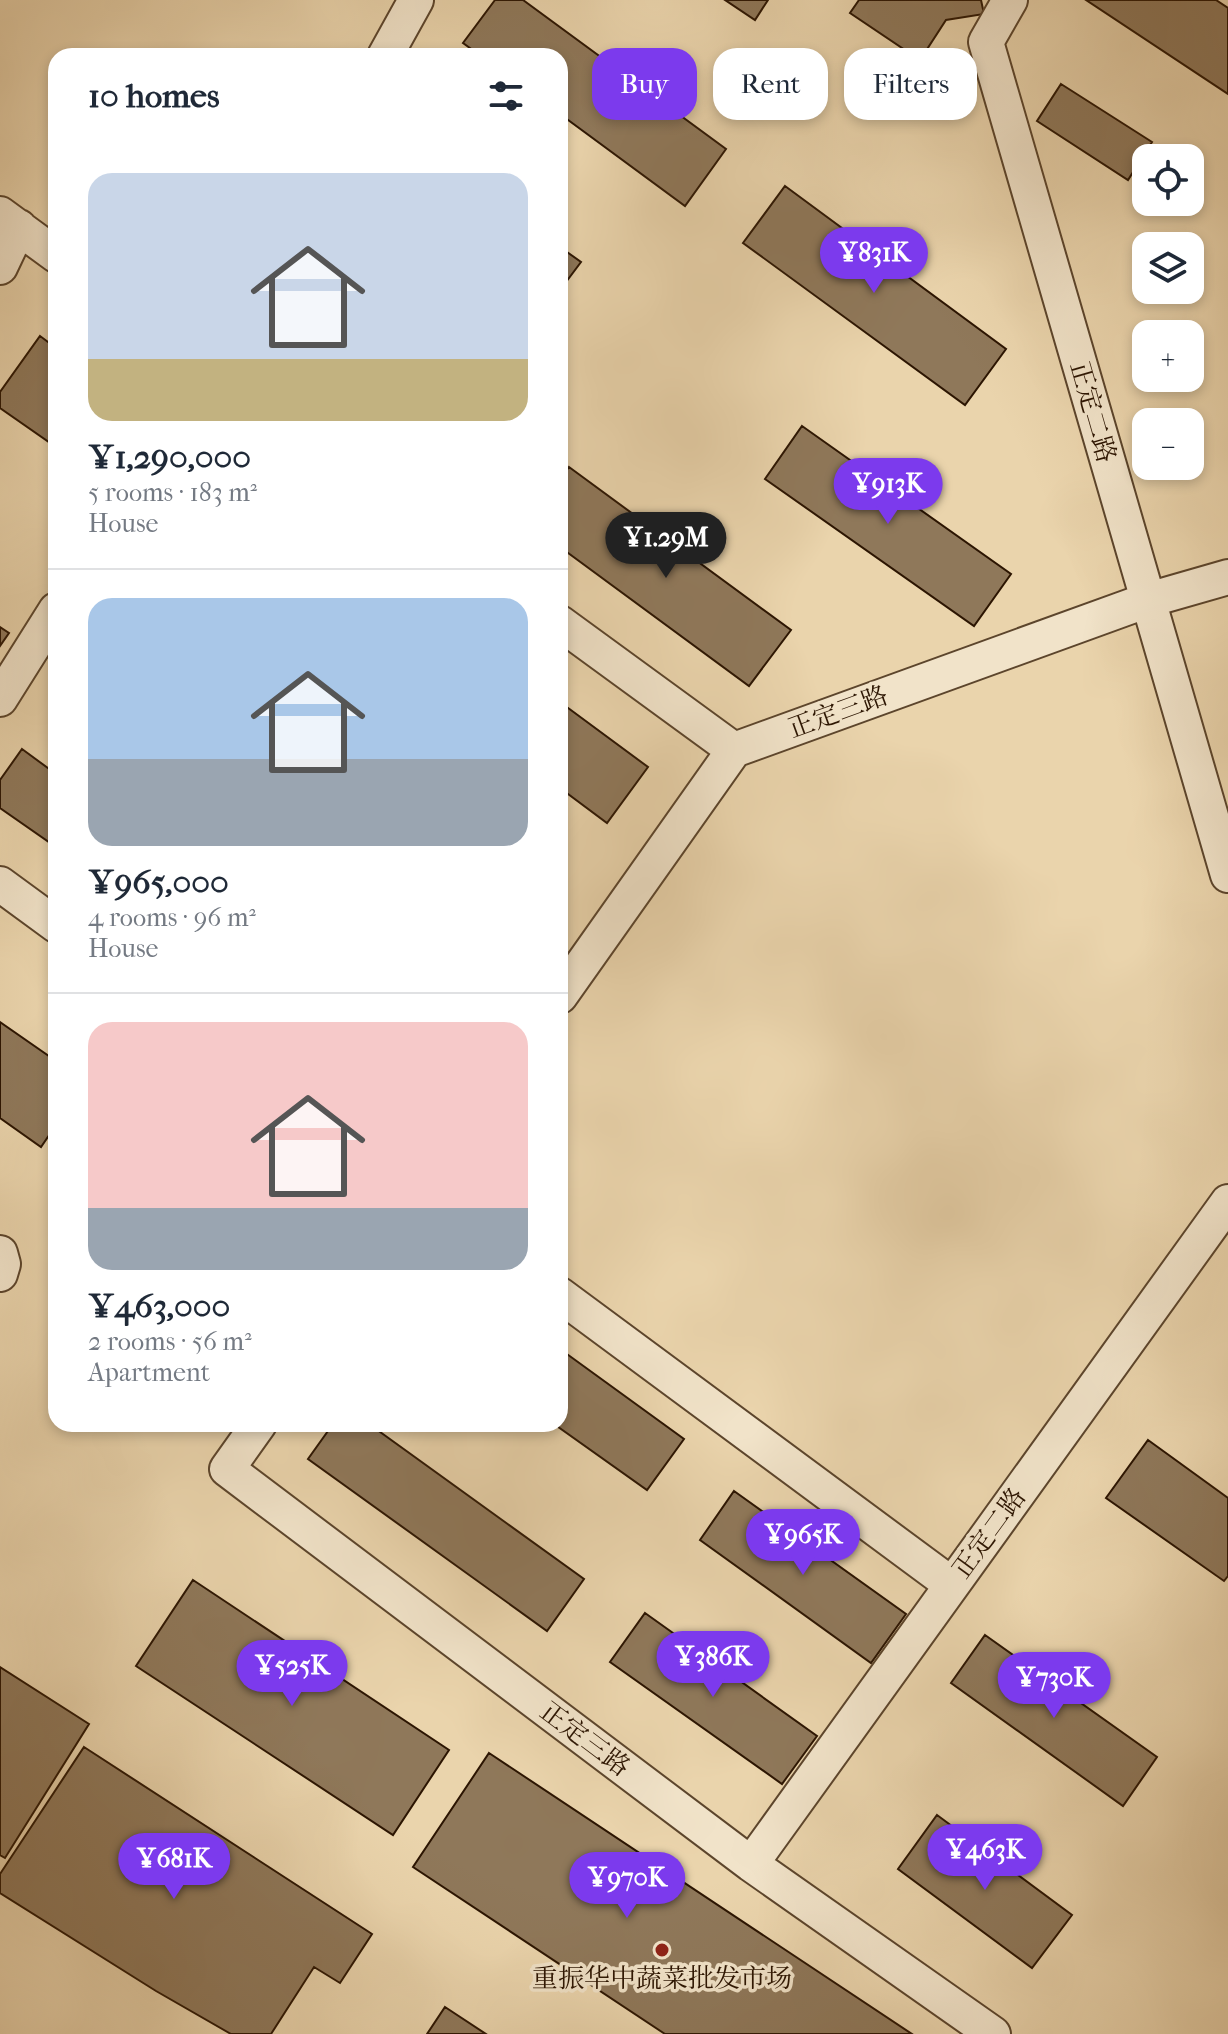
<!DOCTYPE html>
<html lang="en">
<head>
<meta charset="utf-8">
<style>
  :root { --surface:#fff; --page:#f2f2f3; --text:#1f2937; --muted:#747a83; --line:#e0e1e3; --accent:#7c3aed }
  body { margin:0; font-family:"IM FELL French Canon","Noto Serif SC",serif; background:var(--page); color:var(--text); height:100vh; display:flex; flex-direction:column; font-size:30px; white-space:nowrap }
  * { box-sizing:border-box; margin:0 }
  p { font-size:26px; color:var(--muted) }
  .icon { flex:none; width:44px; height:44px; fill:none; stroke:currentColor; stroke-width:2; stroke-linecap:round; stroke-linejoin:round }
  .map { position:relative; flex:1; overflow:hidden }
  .side { position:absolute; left:48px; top:48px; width:520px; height:1384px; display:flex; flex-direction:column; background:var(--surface); border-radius:24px; box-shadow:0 4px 12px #0003 }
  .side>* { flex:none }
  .top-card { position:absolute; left:592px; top:48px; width:516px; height:72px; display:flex; gap:16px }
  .buttons { position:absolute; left:1132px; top:144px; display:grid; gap:16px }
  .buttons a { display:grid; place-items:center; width:72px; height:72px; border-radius:16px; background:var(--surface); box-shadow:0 4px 12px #0003; font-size:40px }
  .price { position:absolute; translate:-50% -68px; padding:0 18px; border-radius:28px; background:var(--accent); color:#fff; font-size:26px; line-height:52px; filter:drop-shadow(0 2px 4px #0008) }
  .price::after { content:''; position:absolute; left:50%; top:48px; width:24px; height:18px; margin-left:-12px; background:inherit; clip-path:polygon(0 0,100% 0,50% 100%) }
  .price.selected { background:#222; color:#fff }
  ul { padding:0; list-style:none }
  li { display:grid; align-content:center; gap:16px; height:424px; padding:0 40px }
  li+li { border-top:2px solid var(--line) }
  li span { display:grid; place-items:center; height:248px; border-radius:24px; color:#555 }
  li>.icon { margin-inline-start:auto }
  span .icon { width:144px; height:144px; fill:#fffc; stroke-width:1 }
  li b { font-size:34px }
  h2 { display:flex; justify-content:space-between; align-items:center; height:96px; padding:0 40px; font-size:34px }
  .chip { padding:0 28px; border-radius:24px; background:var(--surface); box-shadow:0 4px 12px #0003; font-size:28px; line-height:72px }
  .chip.selected { background:var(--accent); color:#fff }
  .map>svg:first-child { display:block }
  .building { fill:#8f785a; stroke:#2c1502; stroke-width:2 }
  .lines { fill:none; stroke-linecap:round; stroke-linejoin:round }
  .minor-casing { stroke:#5c452c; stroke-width:38 }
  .minor { stroke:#f1e3c9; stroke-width:34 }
  .poi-dot { fill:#8f2418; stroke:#f1e3c9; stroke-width:3 }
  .labels { text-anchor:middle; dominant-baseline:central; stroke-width:7; stroke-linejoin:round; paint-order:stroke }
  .street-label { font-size:26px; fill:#2c1502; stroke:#f1e3c9 }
  .poi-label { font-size:26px; fill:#2c1502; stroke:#f1e3c9 }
</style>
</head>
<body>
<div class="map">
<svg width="1228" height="2034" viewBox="0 0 1228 2034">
  <rect width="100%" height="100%" fill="#ead4ac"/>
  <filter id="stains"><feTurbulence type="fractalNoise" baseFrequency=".0025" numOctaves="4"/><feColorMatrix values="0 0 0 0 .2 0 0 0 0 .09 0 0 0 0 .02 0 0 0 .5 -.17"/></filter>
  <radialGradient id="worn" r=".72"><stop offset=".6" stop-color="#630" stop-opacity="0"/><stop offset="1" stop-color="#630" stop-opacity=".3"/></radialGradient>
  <path class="building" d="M495,0H523L726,149L685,206L560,114V56H481L463,43Z
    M725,0H768L755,20Z
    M859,0H981L984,14L946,20L920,60L850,13Z
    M1086,0H1216L1228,8V94Z
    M1061,84L1152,142L1128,180L1037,121Z
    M785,186L1006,349L965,405L743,243Z
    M560,247L581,262L560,290Z
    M40,336L56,348V447L0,408V392Z
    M802,426L1011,574L974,626L765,479Z
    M569,467L791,630L749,686L560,547V479Z
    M0,627L9,633L0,646Z
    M560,702L648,767L607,823L560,788Z
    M22,749L56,774V847L0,808V780Z
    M0,1022L56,1061V1125L41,1147L0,1118Z
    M560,1349L684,1439L647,1490L554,1424H560Z
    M333,1424H369L584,1579L547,1631L308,1459Z
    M1148,1440L1228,1498V1576L1224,1581L1106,1498Z
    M734,1491L906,1614L871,1663L700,1540Z
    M193,1580L449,1750L393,1835L136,1666Z
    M645,1613L817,1736L782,1784L610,1662Z
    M985,1635L1157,1757L1123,1806L951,1683Z
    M0,1667L89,1724L5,1858L0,1855Z
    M84,1747L372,1934L340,1983L314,1967L271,2034H231L156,1991L0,1893V1874Z
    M489,1753L912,2034H665L413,1867Z
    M937,1815L1072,1915L1032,1968L898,1869Z
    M445,2007L486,2034H427Z"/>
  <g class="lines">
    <g class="minor-casing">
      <path id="minor" d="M1010,0L986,42L1228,875
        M385,56L416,0
        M0,214L56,255
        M0,267L19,227
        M560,623L734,750
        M0,699L56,610
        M0,884L56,925
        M560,996L734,750L1148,600L1228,577
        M0,1253L3,1264L0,1274
        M560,1295L952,1585
        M259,1424L227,1469L751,1864L993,2034
        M751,1864L1228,1202"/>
    </g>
    <use href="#minor" class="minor"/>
  </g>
  <circle class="poi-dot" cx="662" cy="1950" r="8"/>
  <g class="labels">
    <g class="street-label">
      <text transform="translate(1093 412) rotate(74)">正定二路</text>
      <text transform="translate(838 712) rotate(-20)">正定三路</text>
      <text transform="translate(989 1533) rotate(-54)">正定二路</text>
      <text transform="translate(585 1739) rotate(37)">正定三路</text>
    </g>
    <g class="poi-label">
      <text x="662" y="1978">重振华中蔬菜批发市场</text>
    </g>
  </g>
  <rect width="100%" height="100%" filter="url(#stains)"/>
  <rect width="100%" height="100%" fill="url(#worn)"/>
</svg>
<div class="buttons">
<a><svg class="icon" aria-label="locate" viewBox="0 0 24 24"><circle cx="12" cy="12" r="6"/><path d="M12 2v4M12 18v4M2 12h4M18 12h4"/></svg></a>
<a><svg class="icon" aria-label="layers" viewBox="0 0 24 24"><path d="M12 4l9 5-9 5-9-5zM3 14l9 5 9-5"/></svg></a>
<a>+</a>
<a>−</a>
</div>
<b class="price" style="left:874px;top:295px">¥831K</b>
<b class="price" style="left:888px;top:526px">¥913K</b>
<b class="price selected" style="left:666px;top:580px">¥1.29M</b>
<b class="price" style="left:803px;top:1577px">¥965K</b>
<b class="price" style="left:713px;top:1699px">¥386K</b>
<b class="price" style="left:292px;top:1708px">¥525K</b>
<b class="price" style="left:1054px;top:1720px">¥730K</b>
<b class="price" style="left:985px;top:1892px">¥463K</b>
<b class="price" style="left:174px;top:1901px">¥681K</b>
<b class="price" style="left:627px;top:1920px">¥970K</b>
<div class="top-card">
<a class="chip selected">Buy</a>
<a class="chip">Rent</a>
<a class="chip">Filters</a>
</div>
<section class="side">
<h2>10 homes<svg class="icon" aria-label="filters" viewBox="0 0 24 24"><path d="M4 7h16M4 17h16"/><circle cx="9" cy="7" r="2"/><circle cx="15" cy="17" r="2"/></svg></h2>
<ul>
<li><span style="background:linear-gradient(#c9d6e8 75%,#c2b280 0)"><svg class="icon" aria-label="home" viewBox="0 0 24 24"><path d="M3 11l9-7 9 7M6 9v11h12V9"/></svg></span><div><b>¥1,290,000</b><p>5 rooms · 183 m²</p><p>House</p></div></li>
<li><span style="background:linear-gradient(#a9c7e8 65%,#9aa5b1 0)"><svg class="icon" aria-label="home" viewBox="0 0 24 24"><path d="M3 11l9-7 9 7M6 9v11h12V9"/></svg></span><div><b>¥965,000</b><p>4 rooms · 96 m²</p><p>House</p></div></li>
<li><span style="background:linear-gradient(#f6c9c9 75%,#9aa5b1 0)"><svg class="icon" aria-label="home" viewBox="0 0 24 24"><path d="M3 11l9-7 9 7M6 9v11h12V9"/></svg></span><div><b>¥463,000</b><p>2 rooms · 56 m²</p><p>Apartment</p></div></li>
</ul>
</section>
</div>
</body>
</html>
